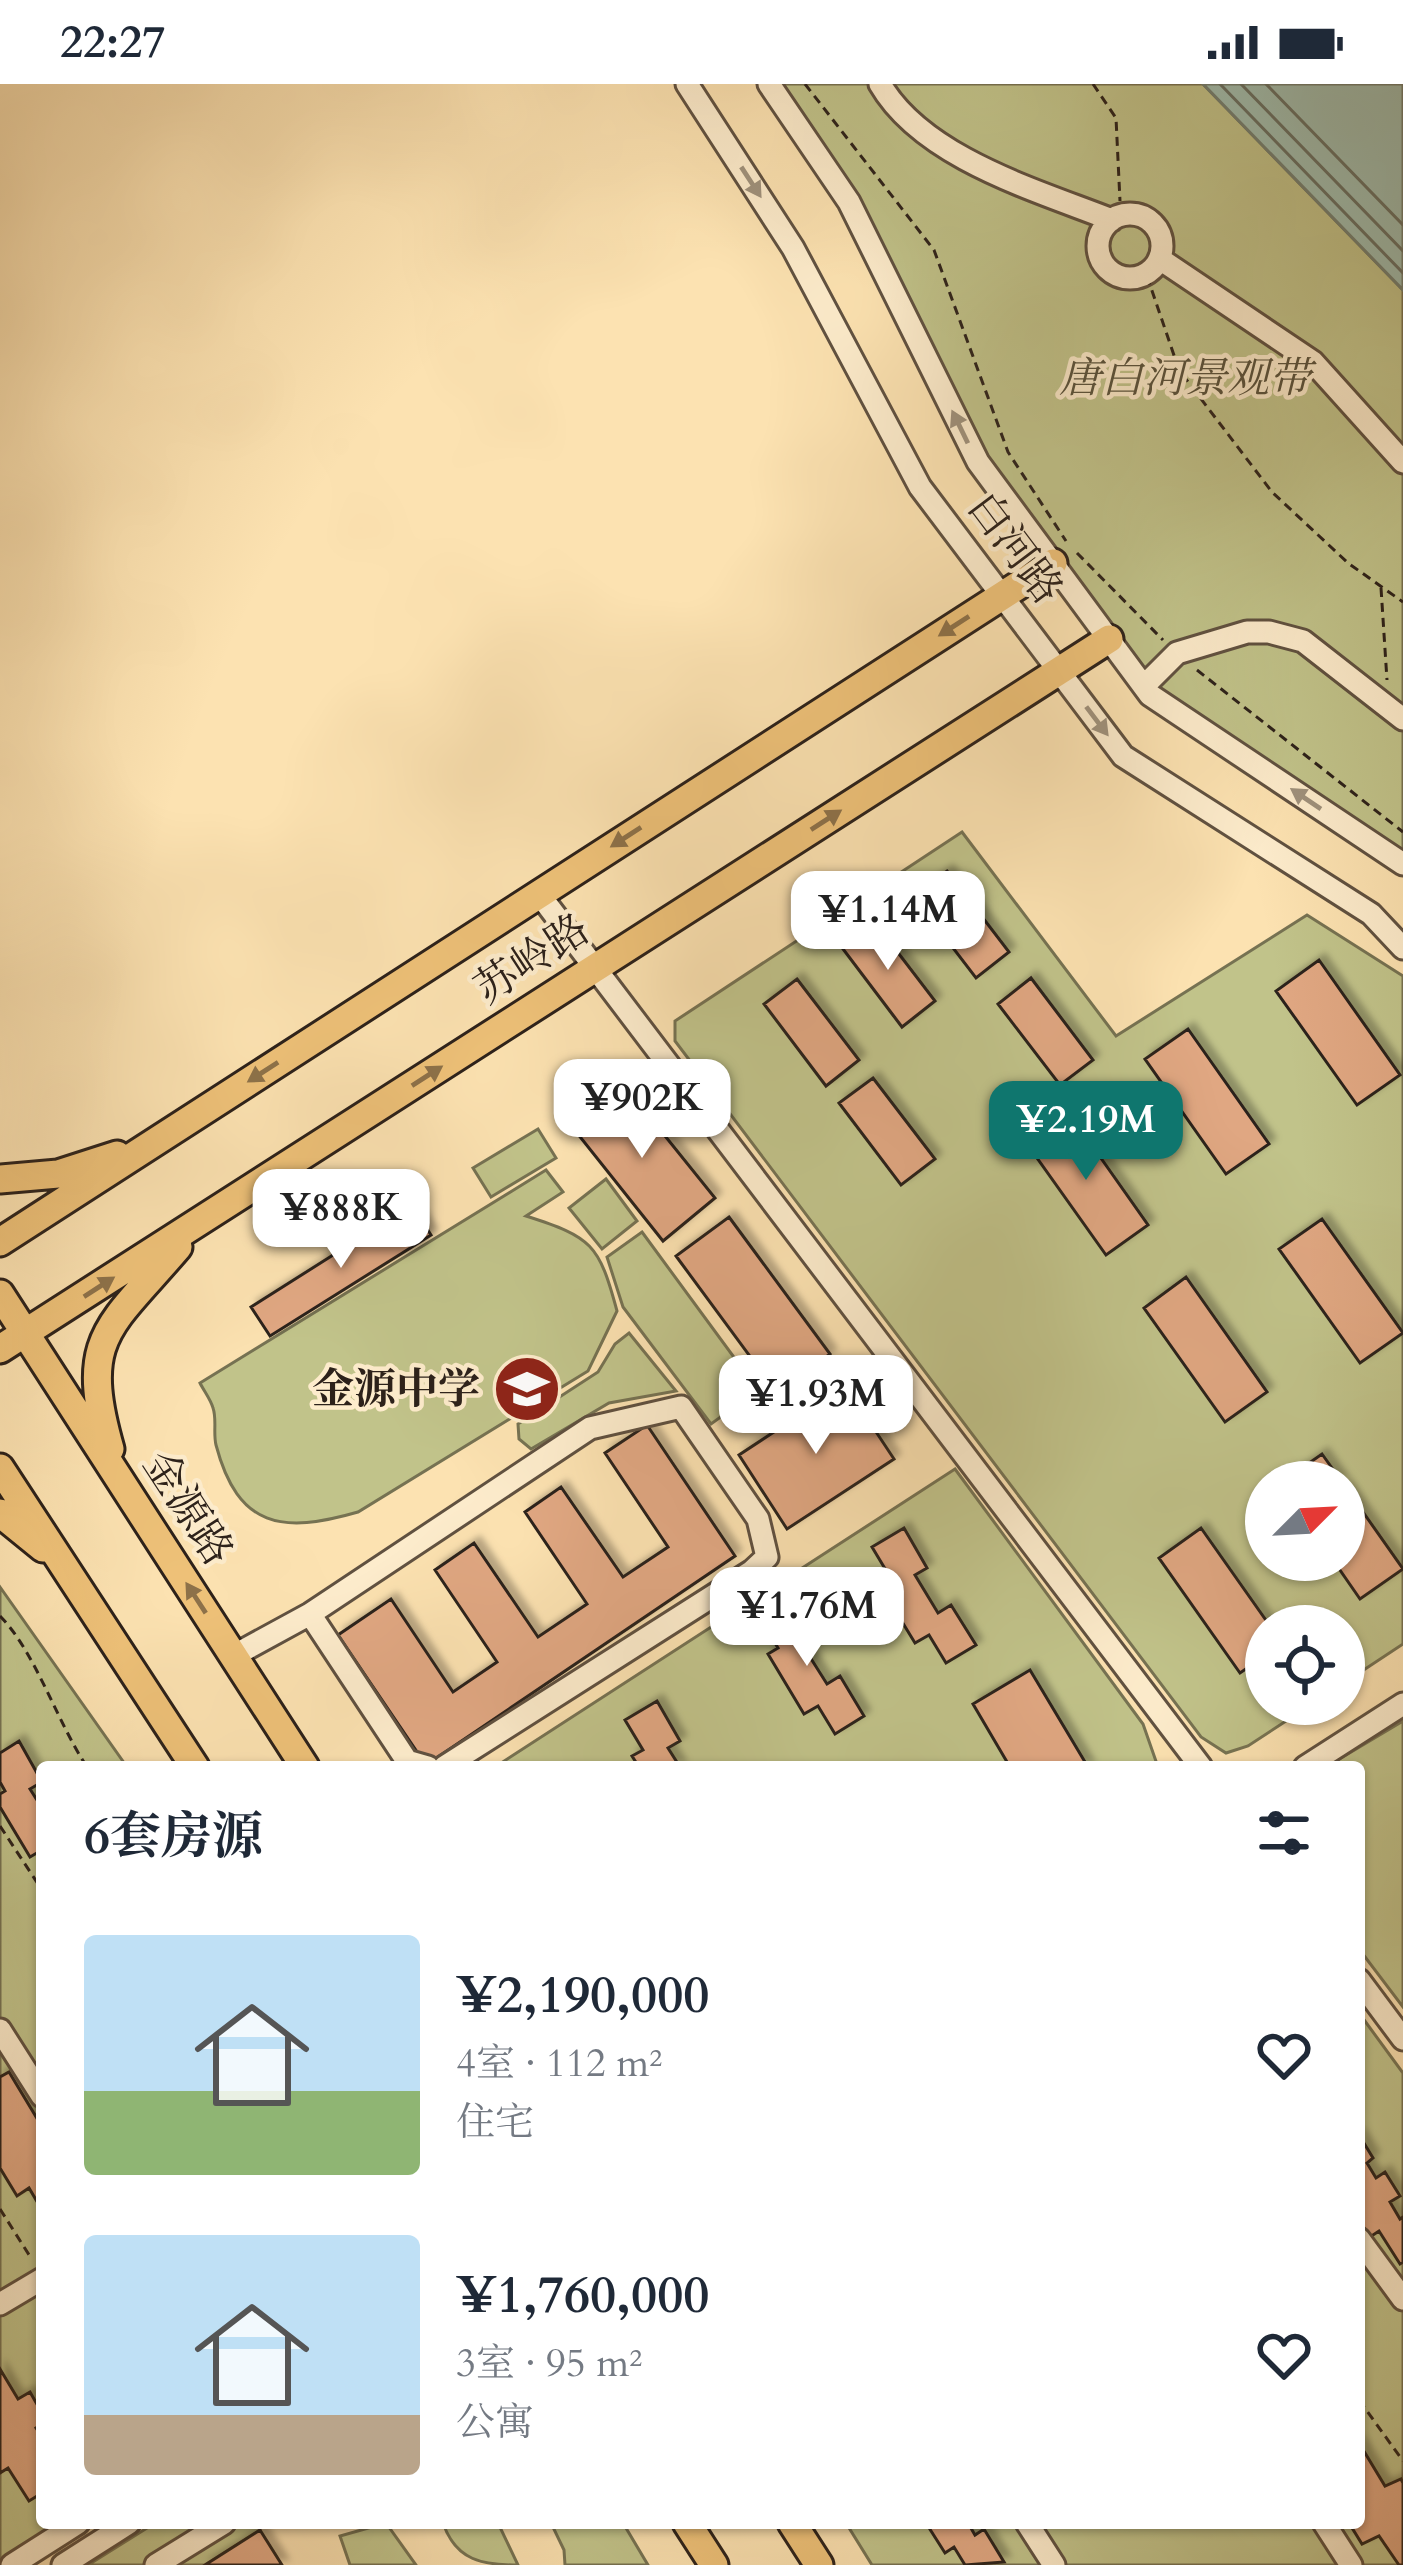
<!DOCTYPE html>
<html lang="zh">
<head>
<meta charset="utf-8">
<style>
  :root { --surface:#fff; --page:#f6f6f7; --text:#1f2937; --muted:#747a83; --accent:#0f766e }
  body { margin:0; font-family:Cardo,"Noto Serif SC",serif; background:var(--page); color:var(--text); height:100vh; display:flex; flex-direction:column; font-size:45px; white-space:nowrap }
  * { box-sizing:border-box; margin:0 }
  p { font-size:39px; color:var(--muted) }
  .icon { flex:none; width:66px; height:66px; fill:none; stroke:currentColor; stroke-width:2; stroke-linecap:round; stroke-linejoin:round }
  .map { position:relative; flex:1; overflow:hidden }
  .panel { position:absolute; left:36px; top:1677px; width:1329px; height:768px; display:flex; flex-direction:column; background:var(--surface); border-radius:12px; box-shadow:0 3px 9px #0004 }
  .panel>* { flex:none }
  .needle { width:78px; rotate:66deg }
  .buttons { position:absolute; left:1245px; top:1377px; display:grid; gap:24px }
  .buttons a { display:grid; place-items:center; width:120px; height:120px; border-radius:50%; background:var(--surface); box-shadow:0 3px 9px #0004; font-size:60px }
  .price { position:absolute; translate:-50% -102px; padding:0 27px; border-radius:24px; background:#fff; color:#222; font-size:39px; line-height:78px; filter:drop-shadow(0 3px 6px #0008) }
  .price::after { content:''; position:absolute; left:50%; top:72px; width:36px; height:27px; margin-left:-18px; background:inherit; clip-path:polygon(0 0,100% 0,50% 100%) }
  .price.current { background:var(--accent); color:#fff }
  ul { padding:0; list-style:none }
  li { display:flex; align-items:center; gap:36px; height:300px; padding:0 48px }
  li span { display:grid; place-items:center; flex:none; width:336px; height:240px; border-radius:12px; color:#555 }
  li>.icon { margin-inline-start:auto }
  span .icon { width:144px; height:144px; fill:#fffc; stroke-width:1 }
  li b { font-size:51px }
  h2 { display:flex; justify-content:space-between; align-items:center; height:144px; padding:0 48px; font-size:51px }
  .status { display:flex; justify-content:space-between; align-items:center; height:84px; padding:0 60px; background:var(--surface); direction:ltr }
  .status svg { height:33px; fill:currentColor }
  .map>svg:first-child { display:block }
  .green { fill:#c1c38a; stroke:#767252; stroke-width:3; fill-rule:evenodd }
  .water { fill:#9fbdaf; stroke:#717f73; stroke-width:3 }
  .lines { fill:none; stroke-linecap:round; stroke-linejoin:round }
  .shore { stroke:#666f64; stroke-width:3 }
  .building { fill:#e0a782; stroke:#2c211a; stroke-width:3; filter:url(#shadow) }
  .minor-casing { stroke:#605140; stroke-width:27 }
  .major-casing { stroke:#2c211a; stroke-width:33 }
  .path { stroke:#2c211a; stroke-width:3; stroke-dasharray:9 6; stroke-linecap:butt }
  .minor { stroke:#fdeccc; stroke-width:21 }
  .major { stroke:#eec178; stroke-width:27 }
  .oneway { fill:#9f917c }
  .oneway2 { fill:#8d7149 }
  .labels { text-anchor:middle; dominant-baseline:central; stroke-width:9; stroke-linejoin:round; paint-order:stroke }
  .park-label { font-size:42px; font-style:italic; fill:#59523c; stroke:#fdeccc }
  .street-label { font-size:42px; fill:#2c211a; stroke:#fdeccc }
  .poi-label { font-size:42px; font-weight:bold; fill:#2c211a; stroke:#fdeccc; text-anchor:end }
</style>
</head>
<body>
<div class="status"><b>22:27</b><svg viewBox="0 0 49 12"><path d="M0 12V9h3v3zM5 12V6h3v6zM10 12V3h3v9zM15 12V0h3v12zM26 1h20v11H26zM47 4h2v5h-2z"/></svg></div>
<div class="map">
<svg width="1403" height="2481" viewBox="0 0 1403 2481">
  <defs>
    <filter id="shadow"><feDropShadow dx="6" dy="-6" stdDeviation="3" flood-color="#0004"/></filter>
  </defs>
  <rect width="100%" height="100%" fill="#fce2b1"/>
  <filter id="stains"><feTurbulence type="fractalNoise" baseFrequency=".00167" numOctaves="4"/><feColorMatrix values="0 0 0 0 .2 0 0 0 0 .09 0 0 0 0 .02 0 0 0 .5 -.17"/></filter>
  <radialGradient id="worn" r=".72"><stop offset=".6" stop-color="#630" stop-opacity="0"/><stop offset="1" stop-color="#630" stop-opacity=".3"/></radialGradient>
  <path class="green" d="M769,0H1203L1403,206V780L1150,611L978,378L849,118Z
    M962,748L1116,952L1307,831L1403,892V1560L1344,1599V1542H1266V1620H1312L1248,1662L1226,1669L1201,1653L675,957V937ZM1266,1398H1344V1476H1266Z
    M538,1045L556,1074L491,1113L473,1084Z
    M546,1086L563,1108L526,1132C592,1153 599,1160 617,1227L588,1287L358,1428C282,1450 238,1444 216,1361C213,1349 217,1335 213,1324C211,1316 204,1307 200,1299Z
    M606,1095L637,1137L602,1165L569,1124Z
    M642,1148L758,1306L711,1340L623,1223L607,1173Z
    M629,1249L676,1307L609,1319L531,1365L519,1355L518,1340L598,1288L615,1260Z
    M955,1385L1143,1640L1158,1683H495Z
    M0,1503L127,1683H42V2439H78L12,2481H0Z
    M1403,1637V1923L1359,1865V1683H1326Z
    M1359,1929L1403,1989V2481H872L846,2439H1359Z
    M155,2439H256L260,2446L205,2481H88Z
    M386,2439L416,2481H350L340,2452Z
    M443,2439H498L518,2481C483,2481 456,2477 443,2439Z
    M551,2439H623L648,2481H565L564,2466Z"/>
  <path class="water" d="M1204,0H1403V206L1203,0Z"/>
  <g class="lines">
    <path class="shore" d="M1220,0L1403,189
      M1241,0L1403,167
      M1266,0L1403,141"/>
  </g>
  <path class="building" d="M947,787L1009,868L976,894L914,813Z
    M873,836L935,917L902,943L840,861Z
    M1319,876L1400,991L1357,1021L1276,907Z
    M1031,894L1093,976L1060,1001L998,920Z
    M797,895L859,976L826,1002L764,920Z
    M1188,945L1269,1060L1226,1090L1145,975Z
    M873,994L935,1075L901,1101L839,1019Z
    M620,996L715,1114L663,1157L569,1039Z
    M1067,1026L1148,1141L1106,1171L1025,1057Z
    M412,1121L431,1151L270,1252L251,1223Z
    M729,1133L830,1270L777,1309L676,1172Z
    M1322,1135L1403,1249L1360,1279L1279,1165Z
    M1186,1193L1267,1308L1225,1338L1144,1224Z
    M845,1301L894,1375L787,1445L739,1371Z
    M647,1341L735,1472L426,1681L338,1551L391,1515L453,1608L497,1578L435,1486L474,1459L538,1553L587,1520L525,1428L561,1403L623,1493L668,1463L605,1369Z
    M1322,1370L1342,1398H1282Z
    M1344,1401L1403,1485L1360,1515L1333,1476H1344Z
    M904,1444L927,1484L915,1491L938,1529L951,1521L976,1561L946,1579L929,1551L915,1559L879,1500L890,1493L872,1463Z
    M1201,1444L1270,1542H1266V1571L1240,1589L1159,1474Z
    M793,1514L815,1555L803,1562L827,1600L840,1592L864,1632L835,1650L818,1622L804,1630L768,1570L778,1564L760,1534Z
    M1030,1586L1088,1683H1010L973,1620Z
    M657,1617L680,1657L668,1664L680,1683H639L632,1672L643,1666L625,1636Z
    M19,1657L42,1698L30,1705L42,1724V1766L30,1773L0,1723V1710L5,1707L0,1698V1669Z
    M9,1988L38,2036L42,2034V2126L29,2104L17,2112L0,2084V1993Z
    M1359,2051L1373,2074L1367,2079L1376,2094L1385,2088L1400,2112L1390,2118L1400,2135L1403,2133V2178L1400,2180L1379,2147L1370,2153L1359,2136Z
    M0,2285L18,2315L30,2308L42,2329V2340L36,2344L42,2353V2409L29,2417L8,2384L0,2389Z
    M1359,2359L1385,2402L1401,2395L1403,2399V2481H1399L1379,2452L1362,2460L1349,2439H1359Z
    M926,2439H968L975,2451L984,2445L1004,2478L965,2481L954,2463L945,2469Z
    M260,2446L282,2481H205Z
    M260,2446L282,2481H205Z"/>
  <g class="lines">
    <g class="minor-casing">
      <path id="minor" d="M687,0L793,164L920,403L1123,672L1371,830L1403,864
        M769,0L849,118L978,378L1150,611L1403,780
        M880,0C923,74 1036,106 1112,136
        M1098 162a32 32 0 1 1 64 0a32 32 0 1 1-64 0Z
        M1160,175L1313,278L1403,378
        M1144,602L1177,569L1247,548H1269L1303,557L1403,635
        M539,810L1201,1683
        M310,1530L407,1677L428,1683
        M233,1572L310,1530L590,1344L681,1323L758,1435L767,1473L752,1487L444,1683
        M1305,1683L1403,1620
        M1359,1896L1403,1955
        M0,1946L42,2012
        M1359,2155L1403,2215
        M0,2220L42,2195
        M1027,2439L1054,2481
        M1324,2439L1351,2481
        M12,2481L78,2439
        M63,2481L129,2439
        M156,2481L224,2439"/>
    </g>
    <g class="major-casing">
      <path id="major" d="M0,1095L58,1090L117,1071
        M0,1158L1053,479
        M0,1210L305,1683
        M0,1265L1109,555
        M110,1365C78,1253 109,1244 178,1163
        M0,1384L195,1683
        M0,1429L43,1464
        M687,2439L714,2481
        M792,2439L819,2481"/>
    </g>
    <path class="path" d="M805,0L934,166L1008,368L1066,457
      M1093,0L1116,34L1120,117
      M1147,192L1179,286L1272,408L1348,479L1403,518
      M1077,469L1163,556
      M1381,504L1387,596
      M1197,586L1403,748
      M0,1532C36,1569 56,1636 87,1683
      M0,1742L42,1806
      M0,2125L31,2174
      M1359,2316L1403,2377"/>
    <use href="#minor" class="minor"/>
    <use href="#major" class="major"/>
  </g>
  <defs><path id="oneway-solid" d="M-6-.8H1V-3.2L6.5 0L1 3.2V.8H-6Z" transform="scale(3)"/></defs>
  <g class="oneway">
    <use href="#oneway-solid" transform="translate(751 98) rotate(57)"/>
    <use href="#oneway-solid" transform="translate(960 343) rotate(-116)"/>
    <use href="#oneway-solid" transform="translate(1097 637) rotate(53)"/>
    <use href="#oneway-solid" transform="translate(1306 715) rotate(-146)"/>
  </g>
  <g class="oneway2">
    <use href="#oneway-solid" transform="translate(954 542) rotate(147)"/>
    <use href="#oneway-solid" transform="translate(826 736) rotate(-33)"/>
    <use href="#oneway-solid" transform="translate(626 753) rotate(147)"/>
    <use href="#oneway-solid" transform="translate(263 988) rotate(147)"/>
    <use href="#oneway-solid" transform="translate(427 992) rotate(-33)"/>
    <use href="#oneway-solid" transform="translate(99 1203) rotate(-33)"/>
    <use href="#oneway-solid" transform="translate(196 1514) rotate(-123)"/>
  </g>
  <defs>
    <g id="school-disc" transform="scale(3.45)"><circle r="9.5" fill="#8f2418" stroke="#fdeccc"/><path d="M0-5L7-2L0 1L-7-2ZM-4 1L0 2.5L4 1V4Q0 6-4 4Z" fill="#fff"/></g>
  </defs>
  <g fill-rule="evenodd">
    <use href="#school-disc" x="527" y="1305"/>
  </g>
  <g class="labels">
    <g class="park-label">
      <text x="1185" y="294">唐白河景观带</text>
    </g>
    <g class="street-label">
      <text transform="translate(1015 464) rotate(53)">白河路</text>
      <text transform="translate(532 875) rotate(-33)">苏岭路</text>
      <text transform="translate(188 1424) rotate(57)">金源路</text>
    </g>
    <g class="poi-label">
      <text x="480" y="1305">金源中学</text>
    </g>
  </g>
  <rect width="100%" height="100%" filter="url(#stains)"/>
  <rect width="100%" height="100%" fill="url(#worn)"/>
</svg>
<div class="buttons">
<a><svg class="needle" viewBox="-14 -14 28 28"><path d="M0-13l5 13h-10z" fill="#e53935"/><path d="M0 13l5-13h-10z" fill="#747a83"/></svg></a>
<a><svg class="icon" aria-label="locate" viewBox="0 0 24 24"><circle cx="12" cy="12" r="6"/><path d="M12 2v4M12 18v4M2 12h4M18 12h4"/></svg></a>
</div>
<b class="price" style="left:888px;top:889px">¥1.14M</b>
<b class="price" style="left:642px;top:1077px">¥902K</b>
<b class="price current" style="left:1086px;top:1099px">¥2.19M</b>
<b class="price" style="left:341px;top:1187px">¥888K</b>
<b class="price" style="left:816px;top:1373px">¥1.93M</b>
<b class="price" style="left:807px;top:1585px">¥1.76M</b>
<section class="panel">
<h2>6套房源<svg class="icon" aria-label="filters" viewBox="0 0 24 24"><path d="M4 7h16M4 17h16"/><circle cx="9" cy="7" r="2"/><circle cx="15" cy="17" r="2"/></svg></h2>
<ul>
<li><span style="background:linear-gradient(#bfe0f5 65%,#8fb573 0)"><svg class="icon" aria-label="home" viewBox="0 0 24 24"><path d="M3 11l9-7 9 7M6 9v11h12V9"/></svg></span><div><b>¥2,190,000</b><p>4室 · 112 m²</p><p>住宅</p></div><svg class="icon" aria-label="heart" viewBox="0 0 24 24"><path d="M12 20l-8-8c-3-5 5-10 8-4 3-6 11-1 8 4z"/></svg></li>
<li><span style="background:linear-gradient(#bfe0f5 75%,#b9a48a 0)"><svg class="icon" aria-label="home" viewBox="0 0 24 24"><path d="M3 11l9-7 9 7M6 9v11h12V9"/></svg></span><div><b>¥1,760,000</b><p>3室 · 95 m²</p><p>公寓</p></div><svg class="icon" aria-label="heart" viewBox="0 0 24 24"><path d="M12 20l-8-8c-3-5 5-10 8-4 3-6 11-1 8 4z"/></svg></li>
</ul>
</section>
</div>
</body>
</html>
